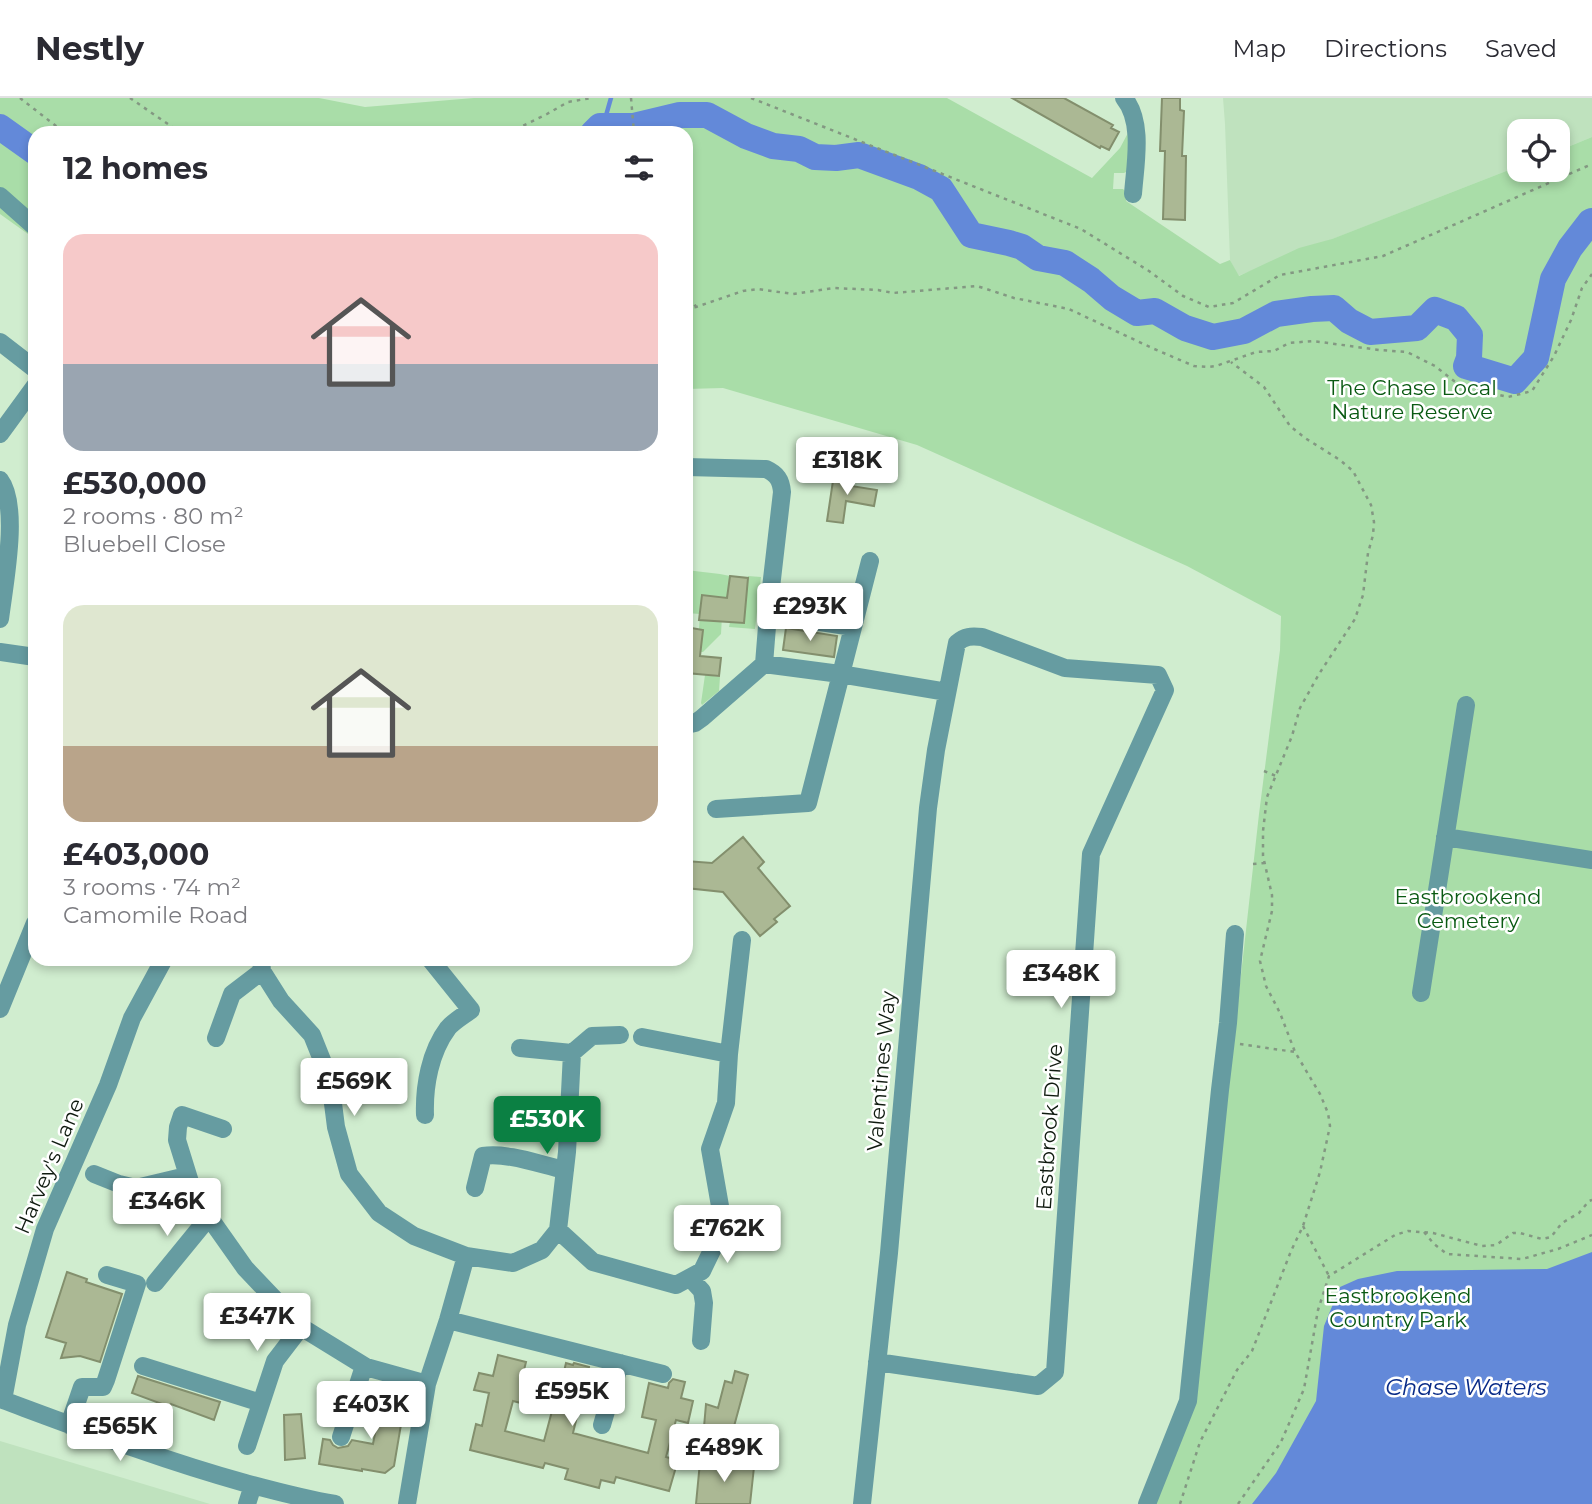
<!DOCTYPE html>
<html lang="en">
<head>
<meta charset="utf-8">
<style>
  :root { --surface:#fff; --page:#f7f7f7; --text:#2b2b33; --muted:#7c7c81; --line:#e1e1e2; --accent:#0b8043 }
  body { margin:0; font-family:Montserrat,sans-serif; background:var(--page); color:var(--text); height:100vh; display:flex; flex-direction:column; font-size:26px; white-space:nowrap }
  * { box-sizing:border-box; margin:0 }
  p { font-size:23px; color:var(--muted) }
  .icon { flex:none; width:38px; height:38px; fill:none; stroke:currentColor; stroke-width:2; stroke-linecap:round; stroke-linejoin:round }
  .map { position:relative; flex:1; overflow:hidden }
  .side { position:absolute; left:28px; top:28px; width:665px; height:840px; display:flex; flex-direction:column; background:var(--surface); border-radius:21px; box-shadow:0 4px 10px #0003 }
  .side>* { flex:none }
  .controls { position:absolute; left:1507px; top:21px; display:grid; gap:14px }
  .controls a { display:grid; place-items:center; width:63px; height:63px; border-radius:14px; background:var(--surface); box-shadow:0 4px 10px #0003; font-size:35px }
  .price { position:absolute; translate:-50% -60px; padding:0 16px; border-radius:7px; background:#fff; color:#222; font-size:23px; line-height:46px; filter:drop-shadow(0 2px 4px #0008) }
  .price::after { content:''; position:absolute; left:50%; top:42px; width:21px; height:16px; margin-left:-10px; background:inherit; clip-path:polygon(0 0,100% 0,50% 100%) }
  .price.on { background:var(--accent); color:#fff }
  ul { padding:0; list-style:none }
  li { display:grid; align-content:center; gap:14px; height:371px; padding:0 35px }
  li span { display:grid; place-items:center; height:217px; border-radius:21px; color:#555 }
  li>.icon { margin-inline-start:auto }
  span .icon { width:126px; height:126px; fill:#fffc; stroke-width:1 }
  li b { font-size:30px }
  h2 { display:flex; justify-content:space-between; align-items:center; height:84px; padding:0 35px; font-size:30px }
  header { display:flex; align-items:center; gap:42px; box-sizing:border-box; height:98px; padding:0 35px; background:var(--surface); border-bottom:2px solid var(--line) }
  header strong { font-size:33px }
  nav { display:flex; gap:38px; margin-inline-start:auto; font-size:24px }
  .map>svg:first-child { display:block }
  .built { fill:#bfe2be }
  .green { fill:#a9dda8 }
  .water { fill:#6389d9 }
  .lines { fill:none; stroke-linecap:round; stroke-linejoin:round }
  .stream { stroke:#6389d9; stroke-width:4.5 }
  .river { stroke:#6389d9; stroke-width:26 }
  .building { fill:#abb894; stroke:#838f6d; stroke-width:2; fill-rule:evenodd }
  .path { stroke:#839882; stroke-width:2.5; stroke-dasharray:3.5 5; stroke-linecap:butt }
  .minor { stroke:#669ca1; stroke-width:18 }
  .labels { text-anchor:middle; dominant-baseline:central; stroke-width:5; stroke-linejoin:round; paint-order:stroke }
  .park-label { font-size:21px; fill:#0a5a13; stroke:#fff }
  .street-label { font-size:21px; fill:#0f1a0f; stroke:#fff }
  .water-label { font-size:23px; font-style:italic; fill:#092b87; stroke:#fff }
</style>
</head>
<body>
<header>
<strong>Nestly</strong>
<nav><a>Map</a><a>Directions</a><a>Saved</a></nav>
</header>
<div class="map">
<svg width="1592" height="1406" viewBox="0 0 1592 1406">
  <rect width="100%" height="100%" fill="#d0edcf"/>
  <path class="built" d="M1223,0H1592V39L1558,53V33H1519V68L1238,178L1230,162L1225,26Z
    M0,1343L210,1406H0Z"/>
  <path class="green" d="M0,0H319L365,9L474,0H947L1092,80L1120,50L1129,33L1128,73L1124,75H1114L1113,91H1123L1127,95L1126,103L1220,166L1230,162L1239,178L1299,150L1332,141L1519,68V72H1558V53L1592,39V1406H1155L1193,1305L1259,716L1280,552L1281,518L1187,468L917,347L723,290L686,291V35H35V141L0,116Z
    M686,472L720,476L730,478L727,500L702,497L700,516L722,518L721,536L703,554H700L703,532L699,531L700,516L686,515Z
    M748,478L761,479L755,531L729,529L730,524L744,525Z
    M705,577L720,579L719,593L702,607L701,605Z"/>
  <path class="water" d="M1592,1154V1406H1252L1276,1375L1316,1303L1324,1228L1340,1189L1358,1181L1397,1173L1547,1171Z"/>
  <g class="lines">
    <path class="stream" d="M603,28L611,0"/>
    <path class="river" d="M0,29L35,54
      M593,35L600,28H634L680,17H707L746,38L773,48L799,51L815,59L836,60L859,57L919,79L941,91L971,137L1009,145L1022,149L1038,160L1065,165L1091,182L1112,200L1137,215L1155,213L1185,230L1213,239L1244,233L1276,216L1312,211L1334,210L1349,223L1370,234L1417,230L1435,212L1456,220L1470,237L1469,260L1466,268L1515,283L1536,260L1553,181L1570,150L1590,124L1592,123"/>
  </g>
  <path class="building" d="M1012,0H1064L1113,27L1111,30L1119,34L1109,52L1101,48L1100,50Z
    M1162,0H1180V12L1184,13L1182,58H1186L1185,122L1163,121L1165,53H1160Z
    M834,376L853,379L851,388L877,392L874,408L846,403L843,425L827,423Z
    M730,478L748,480L744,525L699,522L702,497L727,500Z
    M686,529L703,532L700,558L721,560L719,578L686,575Z
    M786,530L837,538L834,559L783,552Z
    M743,739L764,764L758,770L790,808L774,821L777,824L760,838L723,794L686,790V763L712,765Z
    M67,1174L87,1181L86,1184L122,1196L100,1264L80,1258L61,1260L66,1245L46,1239Z
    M498,1257L526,1264L522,1280L560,1290L566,1265L573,1267L574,1265L589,1269L573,1335L648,1355L656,1322L642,1319L649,1285L668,1290L669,1285L673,1281L685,1284L681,1300L693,1303L688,1325L676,1322L666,1359L678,1362L669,1393L616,1379L614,1385L601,1382L599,1390L565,1381L568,1371L545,1365L543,1370L470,1352L476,1326L482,1328L489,1295L474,1292L479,1275L493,1278ZM513,1303L552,1313L544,1343L505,1333Z
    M735,1273L748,1277L730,1343L721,1341L719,1346L707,1343L710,1331L704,1329L706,1306L718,1310L725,1283L732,1285Z
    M138,1278L220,1304L214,1322L171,1306L170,1309L132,1295Z
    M383,1293L406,1297L394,1368L385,1375L362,1371V1373L319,1366L323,1341L330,1342L333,1347L338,1350L348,1348L352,1342L373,1346Z
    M301,1316L305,1360L285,1362L284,1317Z
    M700,1364L754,1369L750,1406H696Z"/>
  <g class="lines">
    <path class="path" d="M20,0L65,35
      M130,0L181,35
      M631,0L634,35
      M751,0L1081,131L1149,173L1183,198L1209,209L1233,205L1280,177L1383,158L1592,66
      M508,35L547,16L568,4L591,0
      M686,192L696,209
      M686,210L696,209L743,193L758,191L793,196L833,190L878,192L893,195L977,188L1014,200L1069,211L1152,250L1194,268L1208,269L1216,268L1256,254L1274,253L1289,245L1313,243L1379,252L1407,254L1435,268L1454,283L1478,292L1508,299L1532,293L1554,258L1571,222L1582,190L1592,176
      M1264,673L1276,678
      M1253,766L1265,765
      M1240,946L1295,954
      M1303,1128L1329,1178
      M1424,1134L1434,1146L1447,1156L1522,1161L1558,1151L1592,1137
      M1180,1406L1200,1344L1237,1272L1252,1253L1291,1153L1303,1128L1320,1074L1330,1028L1328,1015L1320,996L1295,954L1280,915L1266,888L1260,863L1272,813V797L1263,758V733L1267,699L1292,638L1300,610L1319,576L1355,521L1363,497L1368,455L1373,437L1374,424L1371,407L1353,373L1340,362L1305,340L1290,328L1264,289L1231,264
      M1238,1406L1281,1344L1304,1291L1318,1212L1329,1178L1395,1137L1408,1133L1433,1135L1482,1148L1496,1147L1513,1135H1520L1542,1141L1551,1139L1562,1125L1579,1115L1589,1103L1592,1102"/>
    <path class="minor" d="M1124,0C1144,24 1135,67 1133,96
      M0,98L35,129
      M0,244L35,271
      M0,336L35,288
      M686,369L766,371C777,376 781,382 782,394L768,516L764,566L702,620L695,625L686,627
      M0,382C20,408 4,488 0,521
      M768,516L853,529
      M0,554L35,559
      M764,566L840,576L947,594
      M716,711L808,705L870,463
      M1445,739L1592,762
      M261,861L262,873L281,903L312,937L330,982L336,1029L349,1076L379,1115L414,1138L466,1158L513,1165L542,1152L558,1132L567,1054L572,955L592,938L620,937
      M1421,895L1466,607
      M0,911L35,825
      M642,939L729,956
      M216,940L232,896L262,873
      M520,950L572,955
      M425,1017C424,988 430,954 448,930C454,923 463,918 471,912L430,861
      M223,1031L182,1017L178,1029L177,1042L190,1084L209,1119L245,1170L301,1229L366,1269L427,1286
      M94,1076L119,1086L136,1090L178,1080L190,1084
      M475,1090L483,1058C507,1054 541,1067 565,1072
      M558,1132L593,1164L676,1187L702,1173L717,1142L720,1108L710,1051L726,1005L729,956L742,842
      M690,1180L702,1193L704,1205L701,1243
      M155,1185L209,1119
      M448,1222L663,1276
      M143,1268L261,1305
      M0,1301C81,1331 162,1362 245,1385C275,1393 304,1401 335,1406
      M3,1302L17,1227L45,1131L108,987L132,920L164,861
      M69,1327L82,1289H103L106,1282L137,1186L107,1177
      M602,1327L620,1265
      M341,1339L364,1268
      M247,1348L275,1263L301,1229
      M247,1406L253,1387
      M407,1406L427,1286L448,1222L466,1158
      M862,1406L889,1155L928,710L936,652L957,545C965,538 971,538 982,539L1065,570L1158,577L1165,592L1091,756L1055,1274L1038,1288L877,1264
      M1147,1406L1188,1303L1220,992L1228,925L1235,836"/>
  </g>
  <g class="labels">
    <g class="park-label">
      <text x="1412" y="289">The Chase Local<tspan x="1412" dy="24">Nature Reserve</tspan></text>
      <text x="1468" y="798">Eastbrookend<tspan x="1468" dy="24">Cemetery</tspan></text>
      <text x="1398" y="1197">Eastbrookend<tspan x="1398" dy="24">Country Park</tspan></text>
    </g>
    <g class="street-label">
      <text transform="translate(881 973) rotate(-85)">Valentines Way</text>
      <text transform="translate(1049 1029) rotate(-86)">Eastbrook Drive</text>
      <text transform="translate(49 1068) rotate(-67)">Harvey's Lane</text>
    </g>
    <g class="water-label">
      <text x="1466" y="1289">Chase Waters</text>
    </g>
  </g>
</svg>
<div class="controls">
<a><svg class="icon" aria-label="locate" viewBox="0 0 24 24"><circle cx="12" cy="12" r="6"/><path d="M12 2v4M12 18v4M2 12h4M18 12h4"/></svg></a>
</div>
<b class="price" style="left:847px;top:399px">£318K</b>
<b class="price" style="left:810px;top:545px">£293K</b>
<b class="price" style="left:1061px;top:912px">£348K</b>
<b class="price" style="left:354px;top:1020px">£569K</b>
<b class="price on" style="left:547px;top:1058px">£530K</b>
<b class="price" style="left:167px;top:1140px">£346K</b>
<b class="price" style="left:727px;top:1167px">£762K</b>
<b class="price" style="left:257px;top:1255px">£347K</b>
<b class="price" style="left:572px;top:1330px">£595K</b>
<b class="price" style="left:371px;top:1343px">£403K</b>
<b class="price" style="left:120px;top:1365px">£565K</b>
<b class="price" style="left:724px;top:1386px">£489K</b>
<section class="side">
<h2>12 homes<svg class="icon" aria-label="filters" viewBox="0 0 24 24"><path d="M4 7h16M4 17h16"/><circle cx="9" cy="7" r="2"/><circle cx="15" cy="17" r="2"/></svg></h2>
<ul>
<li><span style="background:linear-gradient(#f6c9c9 60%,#9aa5b1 0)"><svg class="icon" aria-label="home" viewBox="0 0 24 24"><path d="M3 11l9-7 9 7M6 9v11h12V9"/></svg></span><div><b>£530,000</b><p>2 rooms · 80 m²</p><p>Bluebell Close</p></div></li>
<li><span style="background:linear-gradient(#dfe7d0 65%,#b9a48a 0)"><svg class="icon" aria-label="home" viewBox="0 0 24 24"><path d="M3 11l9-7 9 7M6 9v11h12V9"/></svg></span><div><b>£403,000</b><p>3 rooms · 74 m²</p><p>Camomile Road</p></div></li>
</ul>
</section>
</div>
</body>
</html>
